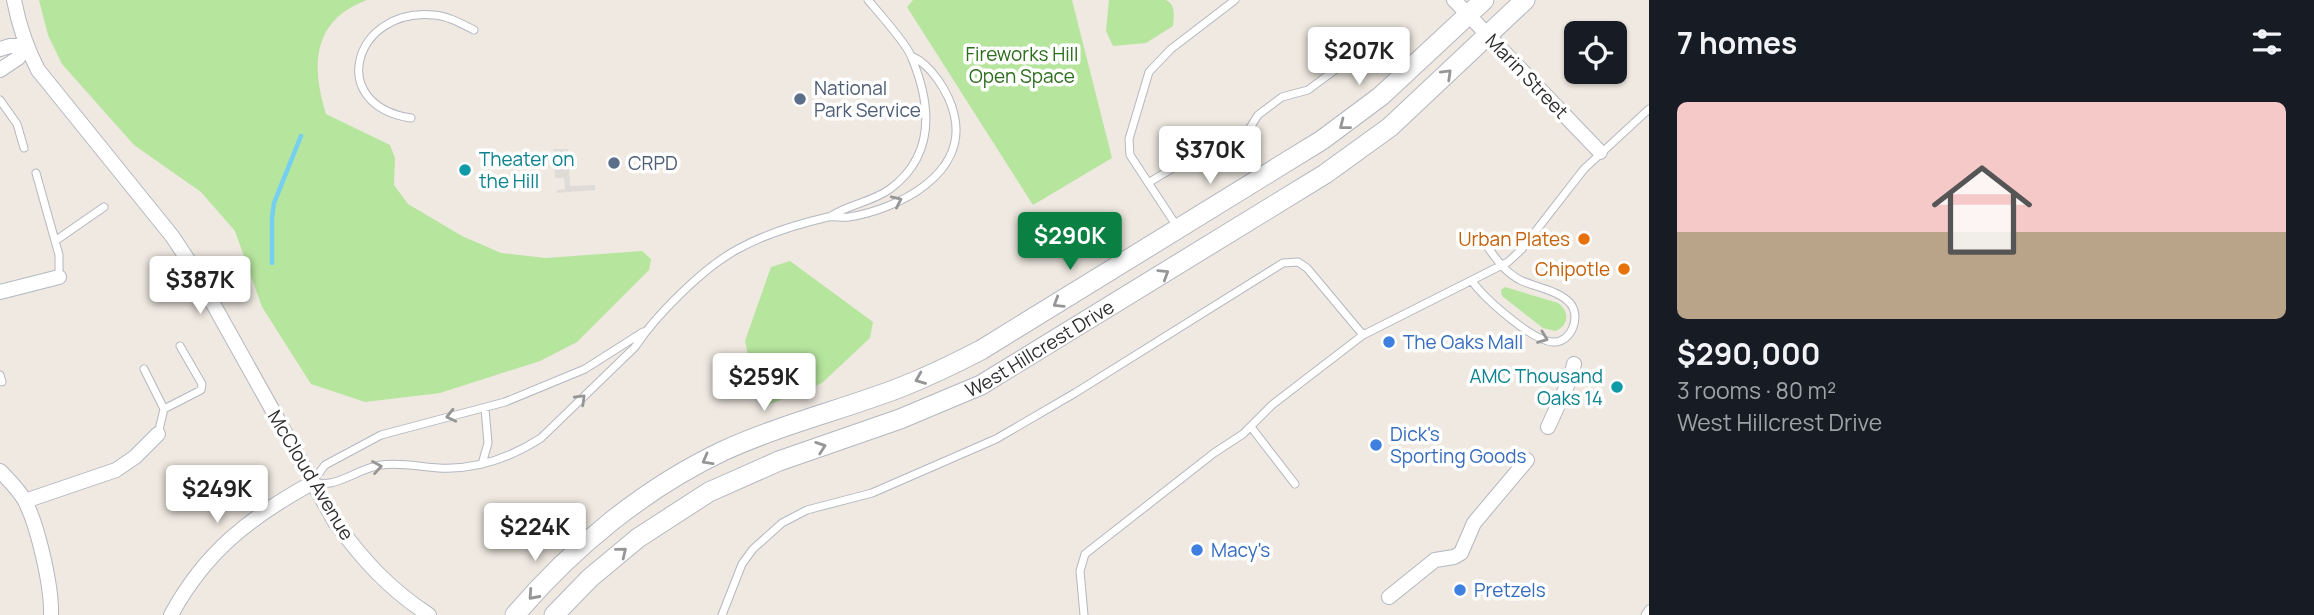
<!DOCTYPE html>
<html lang="en">
<head>
<meta charset="utf-8">
<style>
  :root { --surface:#171b24; --page:#242831; --text:#f1f3f6; --muted:#9ea1a6; --line:#363941; --accent:#0b8043 }
  body { margin:0; font-family:Manrope,sans-serif; background:var(--page); color:var(--text); height:100vh; display:flex; flex-direction:column; font-size:26px; white-space:nowrap }
  * { box-sizing:border-box; margin:0 }
  p { font-size:23px; color:var(--muted) }
  .icon { flex:none; width:38px; height:38px; fill:none; stroke:currentColor; stroke-width:2; stroke-linecap:round; stroke-linejoin:round }
  .map { position:relative; flex:1; overflow:hidden }
  .side { display:flex; flex-direction:column; background:var(--surface); width:665px }
  .side>* { flex:none }
  .tools { position:absolute; left:1564px; top:21px; display:grid; gap:14px }
  .tools a { display:grid; place-items:center; width:63px; height:63px; border-radius:10px; background:var(--surface); box-shadow:0 2px 5px #0004; font-size:35px }
  .price { position:absolute; translate:-50% -60px; padding:0 16px; border-radius:7px; background:#fff; color:#222; font-size:23px; line-height:46px; filter:drop-shadow(0 2px 4px #0008) }
  .price::after { content:''; position:absolute; left:50%; top:42px; width:21px; height:16px; margin-left:-10px; background:inherit; clip-path:polygon(0 0,100% 0,50% 100%) }
  .price.current { background:var(--accent); color:#fff }
  ul { padding:0; list-style:none }
  li { display:grid; align-content:center; gap:14px; height:371px; padding:0 28px }
  li+li { border-top:2px solid var(--line) }
  li span { display:grid; place-items:center; height:217px; border-radius:10px; color:#555 }
  li>.icon { margin-inline-start:auto }
  span .icon { width:126px; height:126px; fill:#fffc; stroke-width:1 }
  li b { font-size:30px }
  h2 { display:flex; justify-content:space-between; align-items:center; height:84px; padding:0 28px; font-size:30px }
  main { display:flex; flex:1; min-height:0 }
  .map>svg:first-child { display:block }
  .green { fill:#b6e59e }
  .plaza { fill:#dfdcd8 }
  .lines { fill:none; stroke-linecap:round; stroke-linejoin:round }
  .stream { stroke:#75cff0; stroke-width:4.5 }
  .lane-casing { stroke:#b4b7c1; stroke-width:9 }
  .street-casing { stroke:#b4b7c1; stroke-width:16 }
  .secondary-casing { stroke:#b4b7c1; stroke-width:21 }
  .lane { stroke:#fff; stroke-width:7 }
  .street { stroke:#fff; stroke-width:14 }
  .secondary { stroke:#fff; stroke-width:19 }
  .oneway { stroke:#969696 }
  .service-dot { fill:#5c6f8a; stroke:#fff; stroke-width:2.5 }
  .culture-dot { fill:#0f9aa8; stroke:#fff; stroke-width:2.5 }
  .food-dot { fill:#e8710a; stroke:#fff; stroke-width:2.5 }
  .shop-dot { fill:#3f7fe0; stroke:#fff; stroke-width:2.5 }
  .labels { text-anchor:middle; dominant-baseline:central; stroke-width:7; stroke-linejoin:round; paint-order:stroke }
  .park-label { font-size:19px; fill:#2c6e1b; stroke:#fff }
  .street-label { font-size:19px; fill:#2e2e2e; stroke:#fff }
  .service-label { font-size:19px; fill:#4e5e75; stroke:#fff; text-anchor:start }
  .culture-label { font-size:19px; fill:#0d838f; stroke:#fff; text-anchor:start }
  .food-label { font-size:19px; fill:#c56008; stroke:#fff; text-anchor:end }
  .shop-label { font-size:19px; fill:#366cbe; stroke:#fff; text-anchor:start }
</style>
</head>
<body>
<main>
<div class="map">
<svg width="1649" height="615" viewBox="0 0 1649 615">
  <rect width="100%" height="100%" fill="#efe9e1"/>
  <path class="green" d="M39,0H367C312,20 311,66 326,114L390,145L395,158L394,185L408,204L462,236L501,253L546,258L642,251L651,259L649,270L577,342L540,361L440,393L365,402L311,384L262,307L235,231L201,192L134,145L62,64L48,35Z
    M913,0H1072L1112,158L1033,205L907,7Z
    M1109,0H1166C1176,5 1174,16 1173,26L1146,43L1113,46L1106,31Z
    M790,261L873,322L870,338L822,383L768,405L756,393L745,341L771,267Z
    M1505,287L1558,303C1570,311 1569,326 1555,331L1543,328L1502,296L1501,290Z"/>
  <path class="plaza" d="M554,149H568L570,186L595,185V190L557,193V190L565,189L564,178H555Z"/>
  <g class="lines">
    <path class="stream" d="M272,263V218L274,203L301,136"/>
    <g class="lane-casing">
      <path id="lane" d="M0,100L17,124L24,148
        M411,118C325,105 354,7 434,15C448,16 462,24 474,30
        M36,173L59,255V277
        M1148,183L1208,147L1224,143L1248,131L1258,115L1282,97L1308,90L1347,61
        M831,216C850,204 872,202 890,189C937,154 931,103 911,56C906,43 879,13 868,0
        M1178,228L1130,155L1129,139L1149,72L1171,49L1235,0
        M55,241L104,207
        M1472,281C1484,298 1532,341 1553,342C1572,343 1582,315 1569,302C1557,290 1535,287 1520,280C1501,270 1493,253 1480,237
        M144,369L164,409
        M0,375L2,382
        M1251,427L1295,484
        M158,434L164,409L201,390L202,384L180,346
        M482,464L488,443L485,409
        M312,482L325,465L381,435L505,402L585,369L643,332
        M314,483C319,483 325,484 330,483C347,480 362,468 381,465C400,462 420,467 439,468C477,470 510,458 541,438L635,347C656,315 704,267 738,249C765,234 798,224 828,217C835,216 842,218 849,217C898,209 969,174 954,114C949,93 931,64 911,56
        M722,615L742,564L753,549L782,523L807,510L872,493L996,439L1075,393L1283,263L1298,262L1307,268L1363,335L1508,262L1521,250L1584,169L1649,109
        M1084,615L1080,571L1085,554L1214,453L1243,434L1272,405L1363,335
        M1645,615L1649,609"/>
    </g>
    <g class="street-casing">
      <path id="street" d="M14,0C19,26 26,47 38,70L172,236L192,266L335,522C363,560 389,589 429,615
        M1454,0L1600,152
        M0,49L10,46H26
        M0,70L18,58L26,46
        M0,292L59,277
        M1548,427L1571,377L1574,364
        M0,471C9,480 19,490 25,501C38,526 52,587 51,615
        M25,501L116,470L135,457L158,434
        M1389,597L1435,560L1454,557L1461,553L1474,523L1527,460
        M171,615C205,552 250,517 312,483"/>
    </g>
    <g class="secondary-casing">
      <g id="secondary">
        <path d="M515,615C572,548 643,489 723,451C780,425 841,410 899,388C927,377 954,364 981,350L1322,140L1381,96L1484,0"/>
        <path id="s1" d="M554,615L590,578L638,538L709,492L779,461L900,419L981,385L1325,174L1390,127L1525,0"/>
      </g>
    </g>
    <use href="#lane" class="lane"/>
    <use href="#street" class="street"/>
    <use href="#secondary" class="secondary"/>
  </g>
  <defs><path id="oneway-chevron" d="M-2-3.5L2.5 0L-2 3.5" fill="none" stroke-width="1.6" stroke-linecap="round" stroke-linejoin="round" transform="scale(1.75)"/></defs>
  <g class="oneway">
    <use href="#oneway-chevron" transform="translate(1447 74) rotate(-44)"/>
    <use href="#oneway-chevron" transform="translate(1344 125) rotate(142)"/>
    <use href="#oneway-chevron" transform="translate(897 201) rotate(-25)"/>
    <use href="#oneway-chevron" transform="translate(1164 274) rotate(-32)"/>
    <use href="#oneway-chevron" transform="translate(1058 303) rotate(148)"/>
    <use href="#oneway-chevron" transform="translate(1543 338) rotate(21)"/>
    <use href="#oneway-chevron" transform="translate(920 379) rotate(158)"/>
    <use href="#oneway-chevron" transform="translate(581 399) rotate(-44)"/>
    <use href="#oneway-chevron" transform="translate(451 416) rotate(167)"/>
    <use href="#oneway-chevron" transform="translate(821 447) rotate(-19)"/>
    <use href="#oneway-chevron" transform="translate(707 460) rotate(151)"/>
    <use href="#oneway-chevron" transform="translate(377 467) rotate(-10)"/>
    <use href="#oneway-chevron" transform="translate(622 552) rotate(-39)"/>
    <use href="#oneway-chevron" transform="translate(533 595) rotate(132)"/>
  </g>
  <g class="service-dot">
    <circle cx="800" cy="99" r="7"/>
    <circle cx="614" cy="163" r="7"/>
  </g>
  <g class="culture-dot">
    <circle cx="465" cy="170" r="7"/>
    <circle cx="1617" cy="387" r="7"/>
  </g>
  <g class="food-dot">
    <circle cx="1584" cy="239" r="7"/>
    <circle cx="1624" cy="269" r="7"/>
  </g>
  <g class="shop-dot">
    <circle cx="1389" cy="342" r="7"/>
    <circle cx="1376" cy="445" r="7"/>
    <circle cx="1197" cy="550" r="7"/>
    <circle cx="1460" cy="590" r="7"/>
  </g>
  <g class="labels">
    <g class="park-label">
      <text x="1022" y="54">Fireworks Hill<tspan x="1022" dy="22">Open Space</tspan></text>
    </g>
    <g class="street-label">
      <text transform="translate(1527 76) rotate(46)">Marin Street</text>
      <text stroke="none"><textPath href="#s1" startOffset="560">West Hillcrest Drive</textPath></text>
      <text transform="translate(311 475) rotate(59)">McCloud Avenue</text>
    </g>
    <g class="service-label">
      <text x="814" y="88">National<tspan x="814" dy="22">Park Service</tspan></text>
      <text x="628" y="163">CRPD</text>
    </g>
    <g class="culture-label">
      <text x="479" y="159">Theater on<tspan x="479" dy="22">the Hill</tspan></text>
      <text x="1603" y="376" text-anchor="end">AMC Thousand<tspan x="1603" dy="22">Oaks 14</tspan></text>
    </g>
    <g class="food-label">
      <text x="1570" y="239">Urban Plates</text>
      <text x="1610" y="269">Chipotle</text>
    </g>
    <g class="shop-label">
      <text x="1403" y="342">The Oaks Mall</text>
      <text x="1390" y="434">Dick's<tspan x="1390" dy="22">Sporting Goods</tspan></text>
      <text x="1211" y="550">Macy's</text>
      <text x="1474" y="590">Pretzels</text>
    </g>
  </g>
</svg>
<div class="tools">
<a><svg class="icon" aria-label="locate" viewBox="0 0 24 24"><circle cx="12" cy="12" r="6"/><path d="M12 2v4M12 18v4M2 12h4M18 12h4"/></svg></a>
</div>
<b class="price" style="left:1359px;top:87px">$207K</b>
<b class="price" style="left:1210px;top:186px">$370K</b>
<b class="price current" style="left:1070px;top:272px">$290K</b>
<b class="price" style="left:200px;top:316px">$387K</b>
<b class="price" style="left:764px;top:413px">$259K</b>
<b class="price" style="left:217px;top:525px">$249K</b>
<b class="price" style="left:535px;top:563px">$224K</b>
</div>
<section class="side">
<h2>7 homes<svg class="icon" aria-label="filters" viewBox="0 0 24 24"><path d="M4 7h16M4 17h16"/><circle cx="9" cy="7" r="2"/><circle cx="15" cy="17" r="2"/></svg></h2>
<ul>
<li><span style="background:linear-gradient(#f6c9c9 60%,#b9a48a 0)"><svg class="icon" aria-label="home" viewBox="0 0 24 24"><path d="M3 11l9-7 9 7M6 9v11h12V9"/></svg></span><div><b>$290,000</b><p>3 rooms · 80 m²</p><p>West Hillcrest Drive</p></div></li>
</ul>
</section>
</main>
</body>
</html>
